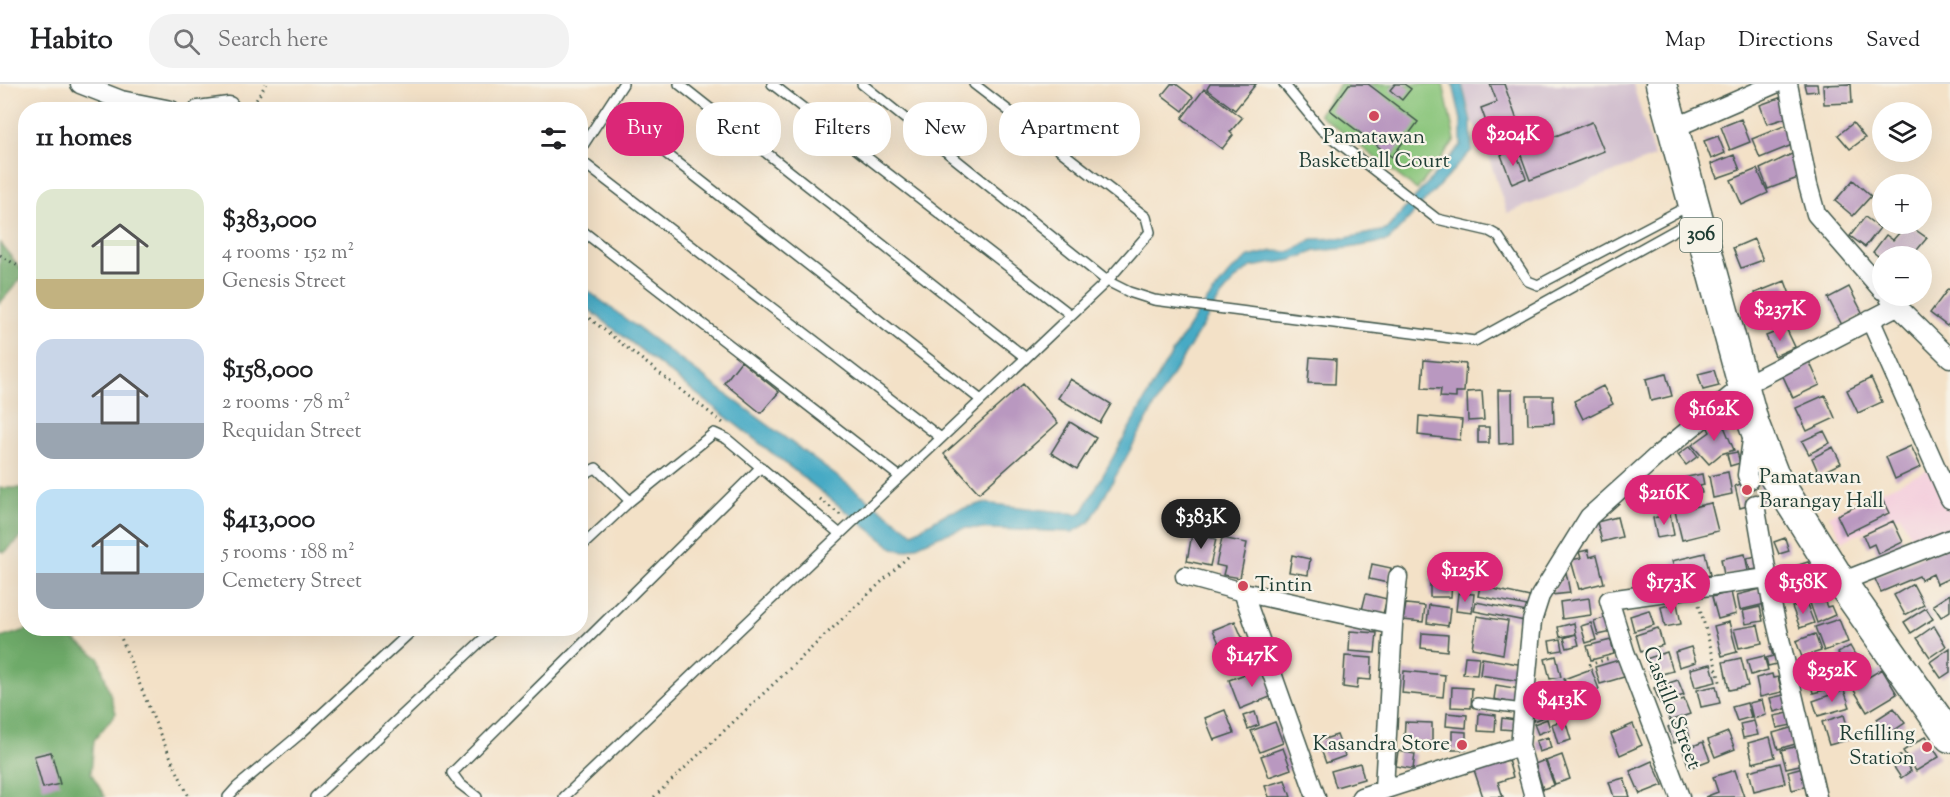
<!DOCTYPE html>
<html lang="en">
<head>
<meta charset="utf-8">
<style>
  :root { --surface:#fff; --page:#f2f2f2; --text:#202124; --muted:#757577; --line:#e0e0e0; --accent:#db2777 }
  body { margin:0; font-family:"Sorts Mill Goudy",serif; background:var(--page); color:var(--text); height:100vh; display:flex; flex-direction:column; font-size:22px; white-space:nowrap }
  * { box-sizing:border-box; margin:0 }
  p { font-size:20px; color:var(--muted) }
  .icon { flex:none; width:33px; height:33px; fill:none; stroke:currentColor; stroke-width:2; stroke-linecap:round; stroke-linejoin:round }
  .map { position:relative; flex:1; overflow:hidden }
  .details { position:absolute; left:18px; top:18px; width:570px; height:534px; display:flex; flex-direction:column; background:var(--surface); border-radius:24px; box-shadow:0 6px 24px #0002 }
  .details>* { flex:none }
  .banner { position:absolute; left:606px; top:18px; width:570px; height:54px; display:flex; gap:12px }
  .buttons { position:absolute; left:1872px; top:18px; display:grid; gap:12px }
  .buttons a { display:grid; place-items:center; width:60px; height:60px; border-radius:50%; background:var(--surface); box-shadow:0 6px 24px #0002; font-size:30px }
  .price { position:absolute; translate:-50% -51px; padding:0 14px; border-radius:21px; background:var(--accent); color:#fff; font-size:20px; line-height:39px; filter:drop-shadow(0 2px 3px #0008) }
  .price::after { content:''; position:absolute; left:50%; top:36px; width:18px; height:14px; margin-left:-9px; background:inherit; clip-path:polygon(0 0,100% 0,50% 100%) }
  .price.selected { background:#222; color:#fff }
  ul { padding:0; list-style:none }
  li { display:flex; align-items:center; gap:18px; height:150px; padding:0 18px }
  li span { display:grid; place-items:center; flex:none; width:168px; height:120px; border-radius:18px; color:#555 }
  li>.icon { margin-inline-start:auto }
  span .icon { width:72px; height:72px; fill:#fffc; stroke-width:1 }
  li b { font-size:26px }
  h2 { display:flex; justify-content:space-between; align-items:center; height:72px; padding:0 18px; font-size:26px }
  .pill { padding:0 21px; border-radius:24px; background:var(--surface); box-shadow:0 6px 24px #0002; font-size:21px; line-height:54px }
  .pill.selected { background:var(--accent); color:#fff }
  header { display:flex; align-items:center; gap:36px; box-sizing:border-box; height:84px; padding:0 30px; background:var(--surface); border-bottom:2px solid var(--line) }
  header strong { font-size:28px }
  nav { display:flex; gap:33px; margin-inline-start:auto; font-size:21px }
  .search { width:420px; height:54px; background:var(--page); display:flex; align-items:center; gap:15px; box-sizing:border-box; padding:0 21px; border-radius:24px; color:var(--muted); font-size:22px }
  .map>svg:first-child { display:block }
  .built { fill:#f4cfdd }
  .industrial { fill:#d0bdcd }
  .green { fill:#88c479; stroke:#548056; stroke-width:1.5 }
  .forest { fill:#6eaa69; stroke:#46744e; stroke-width:1.5 }
  .water { fill:#46aac5; stroke:#32747c; stroke-width:1.5 }
  .building { fill:#b998c0 }
  .lines { fill:none; stroke-linecap:round; stroke-linejoin:round }
  .minor-tunnel { stroke:#c9c0aa; stroke-width:18; stroke-dasharray:18 9; stroke-linecap:butt }
  .service-casing { stroke:#3f564a; stroke-width:12 }
  .minor-casing { stroke:#3f564a; stroke-width:21 }
  .primary-casing { stroke:#3f564a; stroke-width:33 }
  .path { stroke:#3f564a; stroke-width:3; stroke-dasharray:1.5 4.5; stroke-linecap:butt }
  .service { stroke:#fff; stroke-width:9 }
  .minor { stroke:#fff; stroke-width:18 }
  .primary { stroke:#fff; stroke-width:30 }
  .poi-dot { fill:#d1495b; stroke:#f7f3e8; stroke-width:2 }
  .labels { text-anchor:middle; dominant-baseline:central; stroke-width:4.5; stroke-linejoin:round; paint-order:stroke }
  .shield { fill:#f7f3e8; stroke:#60746a; stroke-width:1.5 }
  .shield-label { font-size:20px; font-weight:bold; fill:#1f3d34 }
  .poi-label { font-size:21px; fill:#1f3d34; stroke:#f7f3e8; text-anchor:start }
  .street-label { font-size:21px; fill:#1f3d34; stroke:#f7f3e8 }
</style>
</head>
<body>
<header>
<strong>Habito</strong>
<div class="search"><svg class="icon" aria-label="search" viewBox="0 0 24 24"><circle cx="10" cy="10" r="6"/><path d="M15 15l6 6"/></svg>Search here</div>
<nav><a>Map</a><a>Directions</a><a>Saved</a></nav>
</header>
<div class="map">
<svg width="1950" height="713" viewBox="0 0 1950 713">
  <rect width="100%" height="100%" fill="#f7f3e8"/>
  <filter id="ink" filterUnits="userSpaceOnUse"><feTurbulence type="fractalNoise" baseFrequency=".0167" numOctaves="2"/><feDisplacementMap in="SourceGraphic" scale="12" xChannelSelector="R" yChannelSelector="G"/><feConvolveMatrix kernelMatrix="1 2 1 2 8 2 1 2 1" color-interpolation-filters="sRGB"/></filter>
  <filter id="wash" filterUnits="userSpaceOnUse"><feTurbulence type="fractalNoise" baseFrequency=".008" numOctaves="4" result="noise"/><feDisplacementMap in="SourceGraphic" scale="24" xChannelSelector="R" yChannelSelector="G"/><feGaussianBlur stdDeviation="1.35" result="paint"/><feColorMatrix in="noise" values="0 0 0 0 0 0 0 0 0 0 0 0 0 0 0 0 0 1.4 0 .05"/><feComposite in="paint" operator="in"/></filter>
  <g filter="url(#wash)">
    <rect width="100%" height="100%" fill="#f3e1c7"/>
    <path class="built" d="M1934,383L1950,414V447L1916,462L1900,431L1843,457L1829,431Z"/>
    <path class="industrial" d="M1463,0H1633L1654,73L1507,129L1481,50L1473,39Z"/>
    <path class="green" d="M1340,0H1443L1455,56L1417,106L1319,30Z"/>
    <path class="forest" d="M0,159L25,190L0,219Z
      M0,404H25V450L5,468L0,467Z
      M29,545H59L99,574L116,629L94,656L91,689L105,713H0V554Z"/>
    <path class="water" d="M1453,0H1462L1471,37L1472,66L1388,157L1349,164L1316,167L1292,176L1251,183L1236,195L1219,215L1171,293L1090,438L1073,448L965,444L939,452L905,467L893,464L581,219L580,201L913,449L947,429L983,419L1078,430L1083,427L1164,282L1199,227L1231,187L1249,173L1273,167L1291,168L1312,155L1346,154L1386,146L1461,61V36Z"/>
    <g id="blocks">
      <path class="building" d="M1171,0H1176L1193,13L1183,27L1162,11Z
        M1210,0H1256L1235,26L1207,5Z
        M1349,0H1368L1418,38L1392,73L1330,26Z
        M1395,0H1404L1411,5L1402,16L1390,6Z
        M1490,0H1504L1521,47L1493,57L1481,24L1497,18Z
        M1804,0H1817L1818,7L1806,8Z
        M1851,0L1852,19L1824,20L1823,1Z
        M1204,5L1242,34L1230,48L1233,51L1222,65L1182,34Z
        M1782,13L1789,33L1767,40L1760,21Z
        M1741,35L1750,58L1730,66L1721,43Z
        M1592,38L1604,67L1530,96L1519,66Z
        M1853,39L1865,54L1850,65L1838,51Z
        M1789,40L1797,59L1760,74L1752,55Z
        M1718,52L1725,69L1711,75L1704,57Z
        M1515,66L1526,94L1512,100L1501,71Z
        M1796,68L1806,91L1768,105L1760,85Z
        M1734,71L1740,86L1717,94L1711,80Z
        M1757,85L1768,109L1742,121L1731,96Z
        M1853,96L1871,112L1853,132L1835,117Z
        M1865,133L1880,144L1865,163L1850,152Z
        M1907,140L1927,154L1912,172H1882V175L1873,168L1886,151L1893,156Z
        M1754,155L1763,176L1741,184L1733,164Z
        M1785,197L1791,213L1786,215L1792,232L1767,242L1755,209Z
        M1849,203L1863,230L1842,241L1828,214Z
        M1948,205L1950,206V239L1947,242L1930,229Z
        M1786,244L1795,263L1775,272L1766,252Z
        M1310,273L1336,275L1335,300L1308,299Z
        M1424,276L1466,280L1464,308H1456V314L1440,313L1441,305L1422,304Z
        M741,277L779,308L761,329L724,299Z
        M1809,277L1820,301L1793,314L1782,290Z
        M1714,286L1719,302L1703,306L1698,290Z
        M1666,290L1672,312L1651,317L1646,295Z
        M1871,294L1882,318L1858,329L1847,306Z
        M1070,295L1111,320L1100,339L1058,314Z
        M1023,300L1058,339L979,409L944,370Z
        M1603,302L1613,320L1583,335L1574,317Z
        M1498,306H1512L1513,359L1499,360Z
        M1482,307L1484,336L1468,337L1467,308Z
        M1825,311L1835,334L1807,347L1796,324Z
        M1527,312H1553L1554,339L1528,340Z
        M1419,332L1462,336L1460,356L1418,351Z
        M1720,333L1734,366L1721,370L1709,380L1692,361L1710,348L1707,342Z
        M1070,338L1096,354L1077,385L1051,369Z
        M1478,343H1489V359H1478Z
        M1824,347L1830,359L1809,370L1802,357Z
        M1690,362L1698,372L1686,381L1678,371Z
        M1911,362L1921,383L1895,395L1886,373Z
        M1833,363L1841,379L1819,390L1812,374Z
        M1737,368L1740,379L1730,382L1727,370Z
        M1728,388L1732,410L1713,414L1709,392Z
        M1702,390L1704,401L1700,402L1702,409L1677,415L1673,396Z
        M1760,393L1768,416L1740,424L1735,402Z
        M1880,411L1889,429L1846,450L1837,431Z
        M1711,419L1718,447L1682,456L1675,427Z
        M1670,430L1674,451L1657,454L1653,434Z
        M1617,433L1622,453L1602,458L1597,438Z
        M1893,437L1903,458L1878,470L1874,460L1868,463L1863,451Z
        M1192,450L1216,455L1210,482L1187,477Z
        M1222,454L1247,459L1240,494L1223,491L1225,483L1216,481Z
        M1785,454L1789,467L1779,470L1774,458Z
        M1948,462L1950,466V494L1937,500L1933,490L1921,496L1919,492L1881,508L1874,493Z
        M1588,466L1590,473L1597,471L1604,499L1579,505L1571,476L1581,474L1579,468Z
        M1705,469L1710,491L1683,498L1680,489L1676,490L1672,477Z
        M1745,470L1748,487L1724,491L1721,475Z
        M1292,471L1310,475L1308,491L1289,488Z
        M1757,472L1759,485L1750,486L1747,474Z
        M1808,478L1823,505L1785,517L1777,488Z
        M1372,480L1391,484L1388,499L1369,495Z
        M1566,488L1570,509L1550,511Z
        M1430,494H1452L1451,513H1430Z
        M1913,500L1924,521L1905,531L1894,511Z
        M1480,502L1530,513L1527,522L1478,512Z
        M1761,505L1765,520L1740,526L1737,511Z
        M1731,508L1736,530L1718,535L1712,513Z
        M1458,509L1474,510L1472,529L1456,527Z
        M1366,510L1387,515L1383,530L1362,526Z
        M1950,510V527L1941,533L1933,521Z
        M1589,514L1591,531L1562,535L1560,518Z
        M1823,514L1827,523L1831,522L1835,531L1817,539L1810,519Z
        M1476,518L1527,528L1525,537L1474,527Z
        M1806,518L1814,539L1800,544L1792,523Z
        M1677,519L1681,540L1665,543L1661,523Z
        M1406,520L1425,522L1423,538L1403,536Z
        M1429,521L1450,524L1448,542L1427,539Z
        M1760,523L1763,537L1746,540L1743,527Z
        M1926,524L1933,535L1911,549L1904,538Z
        M1649,526L1654,541L1634,547L1630,532Z
        M1477,532L1508,537L1503,570L1472,564Z
        M1608,533L1612,548L1598,551L1594,537Z
        M1839,535L1848,558L1824,567L1815,543Z
        M1235,537L1244,558L1241,559L1243,563L1224,570L1213,546Z
        M1729,538L1737,568L1722,572L1714,542Z
        M1574,539L1576,550L1560,553L1558,543Z
        M1591,539L1596,556L1586,559L1581,542Z
        M1758,541L1762,559L1739,564L1734,545Z
        M1934,542L1946,562L1930,573L1917,554Z
        M1658,544L1663,561L1641,568L1636,551Z
        M1350,547L1377,549L1375,569L1349,567Z
        M1422,549L1448,551L1447,567L1421,564Z
        M1576,550L1579,561L1567,564L1564,554Z
        M1815,550L1821,567L1802,573L1796,557Z
        M1561,555L1563,566L1551,568L1549,557Z
        M1611,556L1614,570L1591,576L1587,562Z
        M1780,560L1785,578L1768,582L1766,574L1773,572L1770,563Z
        M1850,562L1866,590L1853,597L1838,569Z
        M1691,563L1696,578L1679,583L1675,568Z
        M1950,564V588L1941,594L1930,578Z
        M1667,568L1673,587L1651,593L1646,575Z
        M1345,572L1372,574L1371,596L1358,595L1357,605L1343,603Z
        M1465,572L1479,573L1477,591L1463,590Z
        M1556,572L1561,593L1550,595L1545,575Z
        M1764,572L1768,586L1751,591L1747,576Z
        M1822,572L1827,585L1807,592L1803,579Z
        M1482,574L1524,581L1521,597L1480,591Z
        M1741,574L1748,602L1729,606L1723,578Z
        M1619,576L1624,593L1600,600L1595,583Z
        M1711,580L1716,598L1695,603L1690,585Z
        M1264,583L1275,611L1240,625L1229,596Z
        M1591,585L1599,605L1571,615L1564,595Z
        M1882,585L1897,610L1867,628L1852,603Z
        M1404,587L1445,591L1443,613L1402,609Z
        M1772,590L1773,594L1778,593L1782,608L1760,613L1756,594Z
        M1830,591L1833,604L1813,609L1810,596Z
        M1678,596L1684,611L1660,619L1654,604Z
        M1558,599L1565,616L1545,624L1538,607Z
        M1496,601L1520,605L1518,620L1494,615Z
        M1716,602L1720,619L1701,623L1697,606Z
        M1452,603L1472,604L1471,624L1451,623Z
        M1844,606L1850,623L1818,632L1813,617Z
        M1788,610L1792,623L1774,628L1770,614Z
        M1684,615L1690,630L1670,637L1664,622Z
        M1762,616L1766,631L1753,635L1749,619Z
        M1747,619L1751,633L1737,637L1732,623Z
        M1541,622L1546,632L1533,637L1535,624Z
        M1894,624L1905,639L1887,651L1877,635Z
        M1225,626L1234,649L1214,656L1205,634Z
        M1255,628L1259,641L1248,645L1243,632Z
        M1447,629L1467,631L1466,644L1446,642Z
        M1479,629L1496,631L1495,648L1478,647Z
        M1789,629L1792,641L1777,644L1774,632Z
        M1844,631L1851,655L1829,661L1822,638Z
        M1502,634L1515,636L1514,646L1501,645Z
        M1547,635L1550,645L1538,650L1534,640Z
        M1565,636L1571,656L1558,660L1552,640Z
        M1684,637L1690,653L1674,659L1668,643Z
        M1754,637L1758,651L1743,654L1740,640Z
        M1275,638L1283,659L1260,668L1251,647Z
        M1405,638L1432,639V658L1404,657Z
        M1633,640L1642,661L1620,671L1611,650Z
        M1794,643L1799,659L1778,665L1773,649Z
        M1452,647L1466,648V666H1452Z
        M1728,648L1735,665L1715,673L1708,656Z
        M1337,651L1345,672L1326,679L1318,657Z
        M1926,652L1939,673L1916,687L1903,667Z
        M1548,653L1551,664L1539,668L1536,657Z
        M1770,653L1775,673L1753,679L1748,659Z
        M1703,658L1710,676L1689,684L1683,666Z
        M1799,662L1804,680L1786,684L1781,666Z
        M1283,664L1291,685L1269,693L1261,672Z
        M1398,667L1415,670L1413,685L1396,682Z
        M51,668L60,700L43,704L34,672Z
        M1562,671L1570,695L1555,700L1546,677Z
        M1900,671L1911,687L1901,694L1890,677Z
        M1508,676L1513,693L1498,698L1503,713H1483L1474,686Z
        M1545,676L1554,701L1543,705L1535,680Z
        M1652,677L1663,701L1640,710L1630,687Z
        M1360,679L1364,695L1336,703L1331,687Z
        M1780,679L1785,699L1754,707L1749,687Z
        M1807,682L1812,701L1792,706L1788,687Z
        M1735,686L1744,713H1705L1718,708L1713,693Z
        M1624,694L1630,713H1614L1609,698Z
        M1285,696L1291,713H1269L1265,702Z"/>
    </g>
  </g>
  <g filter="url(#ink)">
    <use href="#blocks" fill-opacity="0" stroke="#3f564a" stroke-width="1.5"/>
    <g class="lines">
      <path class="minor-tunnel" d="M1749,396L1755,420"/>
      <g class="service-casing">
        <path id="service" d="M679,0L1026,274
          M772,0L1071,231
          M862,0L1107,197L1150,148L1146,133L974,0
          M1284,0L1322,46L1437,135L1489,147L1498,152L1528,197L1538,201L1690,121
          M608,24L981,316
          M580,66L623,0
          M580,76L941,354
          M580,145L900,393
          M580,392L596,384L630,417
          M580,464L630,417L714,349L727,355L840,450L1107,197L1129,208L1154,216L1475,257L1695,135
          M1477,619L1523,625
          M228,713L237,703L299,651L415,544
          M315,713L495,544
          M477,713L460,700L452,689L761,383
          M564,713L840,450"/>
      </g>
      <g class="minor-casing">
        <path id="minor" d="M80,0L121,16L171,26
          M1788,0L1808,101L1816,130L1882,206
          M198,26L229,22
          M1674,44L1775,0
          M1889,214L1950,274
          M1870,235L1950,415
          M1749,396L1747,391L1753,349
          M1755,420L1773,525L1817,713
          M1185,492L1243,508L1393,541
          M1841,498L1950,455
          M1243,508L1316,713
          M1384,705L1393,541L1398,493
          M1361,713L1520,662
          M1534,713L1520,662L1532,537L1540,512L1589,433L1658,371L1743,302L1897,222
          M1680,713L1625,568L1609,516L1767,494"/>
      </g>
      <g class="primary-casing">
        <path id="primary" d="M1661,0L1754,341L1773,390L1841,498L1950,653"/>
      </g>
      <path class="path" d="M250,26L266,0
        M0,171L26,187
        M580,227L723,339
        M820,415L843,433
        M1789,520L1823,509
        M1699,521L1721,601
        M117,544L159,648L189,713
        M1589,581L1610,574
        M654,713L911,470"/>
      <use href="#service" class="service"/>
      <use href="#minor" class="minor"/>
      <use href="#primary" class="primary"/>
    </g>
  </g>
  <g class="poi-dot">
    <circle cx="1374" cy="32" r="6"/>
    <circle cx="1747" cy="406" r="6"/>
    <circle cx="1243" cy="502" r="6"/>
    <circle cx="1462" cy="661" r="6"/>
    <circle cx="1927" cy="663" r="6"/>
  </g>
  <g class="labels">
    <rect class="shield" x="1680" y="134" width="42" height="34" rx="4.5"/>
    <g class="shield-label">
      <text x="1701" y="151">306</text>
    </g>
    <g class="poi-label">
      <text x="1374" y="54" text-anchor="middle">Pamatawan<tspan x="1374" dy="24">Basketball Court</tspan></text>
      <text x="1759" y="394">Pamatawan<tspan x="1759" dy="24">Barangay Hall</tspan></text>
      <text x="1255" y="502">Tintin</text>
      <text x="1915" y="651" text-anchor="end">Refilling<tspan x="1915" dy="24">Station</tspan></text>
      <text x="1450" y="661" text-anchor="end">Kasandra Store</text>
    </g>
    <g class="street-label">
      <text transform="translate(1671 624) rotate(69)">Castillo Street</text>
    </g>
  </g>
</svg>
<div class="buttons">
<a><svg class="icon" aria-label="layers" viewBox="0 0 24 24"><path d="M12 4l9 5-9 5-9-5zM3 14l9 5 9-5"/></svg></a>
<a>+</a>
<a>−</a>
</div>
<b class="price" style="left:1513px;top:83px">$204K</b>
<b class="price" style="left:1780px;top:258px">$237K</b>
<b class="price" style="left:1714px;top:358px">$162K</b>
<b class="price" style="left:1664px;top:442px">$216K</b>
<b class="price selected" style="left:1201px;top:466px">$383K</b>
<b class="price" style="left:1465px;top:519px">$125K</b>
<b class="price" style="left:1671px;top:531px">$173K</b>
<b class="price" style="left:1803px;top:531px">$158K</b>
<b class="price" style="left:1252px;top:604px">$147K</b>
<b class="price" style="left:1832px;top:619px">$252K</b>
<b class="price" style="left:1562px;top:648px">$413K</b>
<div class="banner">
<a class="pill selected">Buy</a>
<a class="pill">Rent</a>
<a class="pill">Filters</a>
<a class="pill">New</a>
<a class="pill">Apartment</a>
</div>
<section class="details">
<h2>11 homes<svg class="icon" aria-label="filters" viewBox="0 0 24 24"><path d="M4 7h16M4 17h16"/><circle cx="9" cy="7" r="2"/><circle cx="15" cy="17" r="2"/></svg></h2>
<ul>
<li><span style="background:linear-gradient(#dfe7d0 75%,#c2b280 0)"><svg class="icon" aria-label="home" viewBox="0 0 24 24"><path d="M3 11l9-7 9 7M6 9v11h12V9"/></svg></span><div><b>$383,000</b><p>4 rooms · 152 m²</p><p>Genesis Street</p></div></li>
<li><span style="background:linear-gradient(#c9d6e8 70%,#9aa5b1 0)"><svg class="icon" aria-label="home" viewBox="0 0 24 24"><path d="M3 11l9-7 9 7M6 9v11h12V9"/></svg></span><div><b>$158,000</b><p>2 rooms · 78 m²</p><p>Requidan Street</p></div></li>
<li><span style="background:linear-gradient(#bfe0f5 70%,#9aa5b1 0)"><svg class="icon" aria-label="home" viewBox="0 0 24 24"><path d="M3 11l9-7 9 7M6 9v11h12V9"/></svg></span><div><b>$413,000</b><p>5 rooms · 188 m²</p><p>Cemetery Street</p></div></li>
</ul>
</section>
</div>
</body>
</html>
